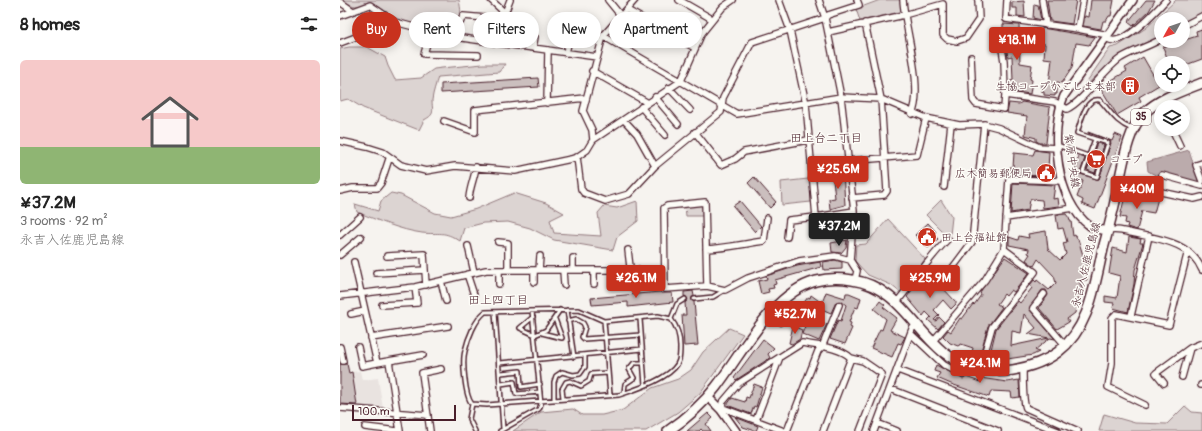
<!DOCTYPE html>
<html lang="en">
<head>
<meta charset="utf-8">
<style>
  :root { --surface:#fff; --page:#f6f6f6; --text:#222; --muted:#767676; --accent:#c8321e }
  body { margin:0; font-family:Pangolin,"Klee One",sans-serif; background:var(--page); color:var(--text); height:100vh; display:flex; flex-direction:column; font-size:15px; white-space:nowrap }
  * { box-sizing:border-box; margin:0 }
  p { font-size:13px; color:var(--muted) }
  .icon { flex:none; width:22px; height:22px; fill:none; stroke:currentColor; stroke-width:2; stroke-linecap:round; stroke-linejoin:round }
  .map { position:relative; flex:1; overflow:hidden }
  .drawer { display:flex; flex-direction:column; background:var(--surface); width:340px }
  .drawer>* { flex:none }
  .banner { position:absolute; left:12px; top:12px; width:380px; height:36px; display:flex; gap:8px }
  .needle { width:26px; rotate:230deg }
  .fabs { position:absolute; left:814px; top:12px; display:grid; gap:8px }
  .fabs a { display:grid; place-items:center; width:36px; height:36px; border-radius:50%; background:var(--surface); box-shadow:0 2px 10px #0003; font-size:20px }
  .scale { position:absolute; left:12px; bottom:10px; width:104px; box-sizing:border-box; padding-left:4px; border:2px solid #4a1f2b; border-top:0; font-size:11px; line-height:14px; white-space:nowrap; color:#4a1f2b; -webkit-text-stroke:3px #fdfcf7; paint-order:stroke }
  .price { position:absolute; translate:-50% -34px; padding:0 9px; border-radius:4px; background:var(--accent); color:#fff; font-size:13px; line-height:26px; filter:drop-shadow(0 1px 2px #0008) }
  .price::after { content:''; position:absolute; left:50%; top:24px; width:12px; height:9px; margin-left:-6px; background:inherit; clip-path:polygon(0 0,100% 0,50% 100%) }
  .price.on { background:#222; color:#fff }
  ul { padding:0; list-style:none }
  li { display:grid; align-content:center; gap:8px; height:212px; padding:0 20px }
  li span { display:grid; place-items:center; height:124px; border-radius:6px; color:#555 }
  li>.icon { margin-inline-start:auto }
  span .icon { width:72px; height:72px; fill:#fffc; stroke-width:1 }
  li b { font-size:17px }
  h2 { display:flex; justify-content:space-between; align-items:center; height:48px; padding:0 20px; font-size:17px }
  .chip { padding:0 14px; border-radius:18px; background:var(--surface); box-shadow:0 2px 10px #0003; font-size:14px; line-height:36px }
  .chip.on { background:var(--accent); color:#fff }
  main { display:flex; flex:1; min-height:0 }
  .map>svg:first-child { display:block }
  .built { fill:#e9e3e0 }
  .green { fill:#dcd4d2; stroke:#937a7e }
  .water { fill:#bbabac; stroke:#8e7378 }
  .building { fill:#cbbfbe; stroke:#4a1f2b; fill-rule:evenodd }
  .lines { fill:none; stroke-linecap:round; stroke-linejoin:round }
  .service-casing { stroke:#4a1f2b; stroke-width:6 }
  .minor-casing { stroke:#4a1f2b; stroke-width:8 }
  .tertiary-casing { stroke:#4a1f2b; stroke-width:10 }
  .primary-casing { stroke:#4a1f2b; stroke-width:12 }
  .service { stroke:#fdfcf7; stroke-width:3 }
  .minor { stroke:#fdfcf7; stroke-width:5.5 }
  .tertiary { stroke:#fdfcf7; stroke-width:7 }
  .primary { stroke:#fdfcf7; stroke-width:9 }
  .labels { text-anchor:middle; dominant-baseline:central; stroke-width:3; stroke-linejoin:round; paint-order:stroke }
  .shield { fill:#fdfcf7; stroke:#806168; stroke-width:1 }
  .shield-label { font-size:10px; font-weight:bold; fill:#4a1f2b }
  .poi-label { font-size:11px; fill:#4a1f2b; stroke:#fdfcf7; text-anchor:end }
  .street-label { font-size:11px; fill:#4a1f2b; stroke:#fdfcf7 }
  .neighbourhood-label { font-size:12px; fill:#4a1f2b; stroke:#fdfcf7 }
</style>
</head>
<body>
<main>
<section class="drawer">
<h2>8 homes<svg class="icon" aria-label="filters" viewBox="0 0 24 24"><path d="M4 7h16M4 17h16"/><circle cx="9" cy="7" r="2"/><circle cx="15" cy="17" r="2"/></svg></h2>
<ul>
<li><span style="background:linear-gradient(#f6c9c9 70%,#8fb573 0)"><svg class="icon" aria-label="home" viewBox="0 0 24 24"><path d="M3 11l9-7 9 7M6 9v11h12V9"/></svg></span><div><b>¥37.2M</b><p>3 rooms · 92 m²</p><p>永吉入佐鹿児島線</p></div></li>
</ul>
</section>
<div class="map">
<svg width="862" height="431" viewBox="0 0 862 431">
  <rect width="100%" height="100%" fill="#f6f3ef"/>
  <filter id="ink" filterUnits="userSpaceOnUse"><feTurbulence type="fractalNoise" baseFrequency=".025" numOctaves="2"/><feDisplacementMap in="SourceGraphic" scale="8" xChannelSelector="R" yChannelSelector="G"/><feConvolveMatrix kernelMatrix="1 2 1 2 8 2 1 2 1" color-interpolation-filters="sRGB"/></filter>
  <g filter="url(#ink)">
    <path class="built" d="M8,362L10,372L20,371L22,380L38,378L43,409L0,405V363Z"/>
    <path class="green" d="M3,0H119C123,20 121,22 105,33L58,20L32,2C18,6 15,9 3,0Z
      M540,0H561L562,9L560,12L520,21L516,9Z
      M836,0H862V13L843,22V19H821V36L779,55L741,90L770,48L778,46L806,28Z
      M9,47H27L45,57L48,66L55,80L81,78L94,69L102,68L143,64H165L159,72L98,77C96,84 93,92 92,100C92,111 96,114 84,120L79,130L23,108L8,99L0,101V49Z
      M468,179L470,181L471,202L442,205L441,182Z
      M51,193L61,195L95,213L111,216L136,209L174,193L206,203L224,213L210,220L214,233L261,236L258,213L264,206L277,208L297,201L298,221L277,237L273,250L214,240L190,228L168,222L143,223L124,228L120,241C103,230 100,235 82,233C60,230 37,220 17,212L15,204L38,211L41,201Z
      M601,200L612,217L610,235L604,233L586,215Z
      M361,204L364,206V216H346L345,206Z
      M548,219L585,259L561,293L551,285L528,275L515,261L516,245L526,244Z
      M389,328L403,334L360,393L338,412L306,431H173L201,412L233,409L242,415H262L283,410L312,388L338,379L351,370L363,352Z
      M845,406L852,412L862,413V431H759L764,414L795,423L827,424Z"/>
    <path class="water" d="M849,150L859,182L856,184L820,173L819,177L808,171L807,162Z"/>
    <path class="building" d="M707,0H736L732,24L710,21Z
      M751,0H774L771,16H769L766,21H763L761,29L743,26L745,16L749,17Z
      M806,0H815L809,11L793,26L788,22Z
      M684,1L685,17L677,16V8H672V2Z
      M694,4L698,5L701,20L693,18Z
      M663,24L679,25L680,63L692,65L690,79L692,80L690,94L670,91L671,80H673L672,56L668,57L665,41L666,30H663Z
      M702,28L755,37L749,45L736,43L732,68L722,83L717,82V94H715V96L704,95V92H702V83L709,84L712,59L704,58L705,44L697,43L698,35L701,36Z
      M862,29V59L843,66V63H829L823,47L857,36L856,31Z
      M803,57L819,85L799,97L801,101L777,115L760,87L787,71L785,68Z
      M198,78L199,87L101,93V84Z
      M682,102L710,107L706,143H700L696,141V138L685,135L687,116L667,113L669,103L679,104Z
      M748,132L772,141L775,134L782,137L755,209L742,204L743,200L737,197L743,181L732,177L739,156L745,158L740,174L759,179L771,143L769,140L748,133Z
      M757,143L764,145L755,173L747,170Z
      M695,150L709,152L708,169H711V176L670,175V167H673L674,153L693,155Z
      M492,171H503L505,205L490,209L489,199L495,198Z
      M414,177L436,202L430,208L408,183Z
      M673,183L715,185L713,199L718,198L719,206L703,208L702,200L692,199L690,200L688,210L671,213Z
      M808,195L818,198L814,213L802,211L797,230L787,227L788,224L785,223L786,218L780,217L784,200L790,201L791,196L807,199Z
      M400,201L421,226L415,232L393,206Z
      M726,214L729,218L730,221H731L733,236L735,235L737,239H738L747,268V280H739L743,291L737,293L739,301L735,302L736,307L735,313L727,319L729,322L717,329L699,308L708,295L706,290H702L689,309L715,339L710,338L695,350L699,352L693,355L661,360L658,351L650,354L656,329L678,301L680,303L692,288L690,285L694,280L696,282L697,280L709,290L716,283L714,276L698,259L694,266L686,260L690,254L688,253L689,249L669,245V237L678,240L679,236L689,238L688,234L706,231L708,249L720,260L726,254L723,243L727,242L723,228L718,229L716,215ZM684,314L696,328L688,334L709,338L671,346L672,331L681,333Z
      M588,223L596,232L593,234L598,239L588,248L575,235Z
      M789,237L801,239L800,243H803L795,270L794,284L788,312L773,308L774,303L765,302V296L777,298L780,276L769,273L773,248L787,252Z
      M507,240L506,247L501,253L492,252L491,243Z
      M665,257L689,273L674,292L671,290L666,296L664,294L657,304L662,307L648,326L640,355L632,352L633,348L621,344L618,346L610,343L603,336L608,330L611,332L620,318L622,319L633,304L634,305L641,295L640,292Z
      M495,260L502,262V269L484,270L483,262Z
      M480,262L481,267L435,280L436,284L433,285L434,288L428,289L429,292L421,294L418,281L427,279L426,276L457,266Z
      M582,276L601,286L616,302V304L611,309L603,300L594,310L599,315L594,320L596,321L599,317L604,322L598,329L588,320L591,317L592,318L586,312L583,316L567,297Z
      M353,291L354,296L351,299L354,302L358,345L344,346L342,315H346L345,303L348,299L344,296V292Z
      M320,292L321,293H332L333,302L288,307V302L252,305L251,298Z
      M486,292L505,298L506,293H509L521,298L518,308L515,307L509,322L511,323L510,327L512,328L505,344L490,339L498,320L501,321L506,305L501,301L496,302L491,313L472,305L464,317L457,312L468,297L470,298L471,295L482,303Z
      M540,301L545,305L543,307L557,318L550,330L565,337L561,344L558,343L552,357L531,348L540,329L542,330L546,319L534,309Z
      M445,309L451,311L449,318L447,317L441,326L436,323Z
      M468,318L483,325L484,323L487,324L479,341L462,334Z
      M453,326L462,330L460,339L452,344L449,343Z
      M423,339L434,348L428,354L430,358L396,380L394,378Z
      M0,364H7L9,373L12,372L17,405L0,404Z
      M596,365L623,379L626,377L640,382V378L667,382L679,380L680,397L672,398L671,392L651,391L649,397L611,384L597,378L600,373L594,371Z
      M414,384L422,387L416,407L414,406L411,414L387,405L392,398L405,402L406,397L409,398Z
      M368,413L373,418L366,424L371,431H363L361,429L359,431H347Z
      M395,417L418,426L416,431L403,427Z"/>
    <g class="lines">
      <g class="service-casing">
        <path id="service" d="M755,139L737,133C741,122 745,97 760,100C771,112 775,122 792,129
          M755,139L768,143L757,177L743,172Z
          M717,145L748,156
          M354,299L373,297L383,291
          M227,310L234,357
          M239,310L264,321L318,316L331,319C338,328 340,336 340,347C340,351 340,356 339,360C335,377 295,390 279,395L147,405L132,404C125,396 122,361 125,351C128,338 135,320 145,312Z
          M155,312L163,429
          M193,317L180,328L195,335L206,330L220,310
          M300,319L305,385
          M331,319L337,304L345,299
          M228,321L236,319L243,323L245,327L242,337L244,339L301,335
          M264,321L270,395
          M202,333L222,338L215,319
          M160,363L302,349
          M161,373L180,371L181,387L200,384
          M161,384L174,382L176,394L200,392
          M284,393L285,384L294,378L289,369L294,363H303
          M223,398L222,389L226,382L230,381L241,386L249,381L251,374L268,373
          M214,399V382L216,376L222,372L233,375L240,374L245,367V356
          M132,404L129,419L135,431
          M160,431L199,409L201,404L192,311"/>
      </g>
      <g class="minor-casing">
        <path id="minor" d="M151,0L165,13L169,20L195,37L193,48
          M268,0L281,16
          M339,0L372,19
          M439,0L450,30L466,104L476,217L514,211
          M479,0L485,18L501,97L514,211L510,260L517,271L515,280
          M563,0C565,30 584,88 572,114
          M667,0L666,19L738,29L768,35
          M702,0L706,25
          M0,2L13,11
          M287,10L355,48
          M165,13L170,0
          M0,16L30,5L55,22
          M843,26L862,16
          M738,29L743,0
          M488,32L564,15L603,4V35L607,39L617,41L626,38L639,19L638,0
          M90,33L84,54L138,55
          M108,36L120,23L123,16L169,20
          M263,36L397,114L501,97L541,99L586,118L619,125L644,124L659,128L699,147L717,148
          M765,38C769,40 773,41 777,40C792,37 816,11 826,0
          M0,43L55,22L108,36L257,57
          M661,43L664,61L665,95
          M226,53L232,26
          M631,57L633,100L636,104L664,109L665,95L715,102L727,109C744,101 763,70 781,58C794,50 808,47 821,39
          M252,71L308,103
          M329,88L350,110
          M315,97L338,124
          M207,103L208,50
          M301,107L325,135
          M284,120L297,134L315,166
          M104,121L135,132V110L245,98
          M832,129L840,146
          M355,132L381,165L395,159L404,152L468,140
          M253,140L341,81L362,33L383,7L393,0
          M0,141L27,147L43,152L61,165L86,171L115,166L175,171L231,159L237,157L247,150L253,140L252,130L243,111L263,36L295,0
          M237,157L241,189L244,193L265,201L289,194L315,166L381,112L383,98L412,42L485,18L488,15L519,5L517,0
          M509,161L577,155L586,118
          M862,163L856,165L862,181
          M822,175L862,186
          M779,183L854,199L862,197
          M604,187L611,124
          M0,191L13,188H37L41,183L49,159
          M129,198C130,187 134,179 136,167
          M512,198L544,195L547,191L541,99L525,23
          M666,218L734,208
          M768,231C777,229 783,231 792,233C818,239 850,241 862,270
          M0,235L20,217
          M447,237L449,220L476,217
          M158,242L168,243V270
          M128,246L134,272
          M366,249C386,248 404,244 424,241L427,218
          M288,250L292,284
          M0,255L21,237
          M47,256L84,254L85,270
          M14,262L37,363L83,355
          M199,270L200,256
          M223,270L224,285
          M233,270V258
          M582,271L602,282L632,242L644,124
          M36,273L85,270L86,285
          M127,274L134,295
          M101,281L106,301
          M194,282V270
          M159,284V270
          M254,284V270
          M367,286L365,202L327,206L324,208L325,289L367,286L385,290L408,278L459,261L495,256L510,260
          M704,294L693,308L725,345
          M0,296L75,287L146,270H297
          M557,302C574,281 589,258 608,239
          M42,305L77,303L75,287
          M11,314L25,311
          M791,316L809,236
          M571,334L604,365L623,375
          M31,338L108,326
          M593,341L645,280L664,249L669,179L722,181
          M0,347L3,361
          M18,347L22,366L37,363
          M511,358L523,361L542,374L520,431
          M49,361L60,431
          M683,368C683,377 683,402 686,408L738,431
          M640,369L652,327L695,272L664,249
          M558,370L718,431
          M842,377L850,348L862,343
          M824,383L816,373L850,348
          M861,385H862
          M551,389L658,431
          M805,405L768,387L772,363V318L776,314L829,325L848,251
          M0,408L88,415
          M383,408L382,403L399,383L462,343C477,346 500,347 511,358L483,431
          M382,410L383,408L444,431
          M416,420L440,357
          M537,423L557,431
          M25,427L57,431
          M90,431L82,373L101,369
          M447,431L478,351L482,347L499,305
          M534,431L572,329L577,324"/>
      </g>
      <g class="tertiary-casing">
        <path id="tertiary" d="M768,231C762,230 755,229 750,226C716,202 709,132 724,96L793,0
          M368,397L381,410L396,431"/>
      </g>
      <g class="primary-casing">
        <path id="primary" d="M328,431C347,418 363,404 376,387C403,352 432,293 476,281C488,278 500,278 512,280C556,286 572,326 603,352C623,367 649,374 673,370C689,367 705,362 718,352C750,327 754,287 763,249C769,227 775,204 779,182C784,159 788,131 804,113C820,98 842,91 862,83"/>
      </g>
      <use href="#service" class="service"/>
      <use href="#minor" class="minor"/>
      <use href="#tertiary" class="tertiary"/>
      <use href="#primary" class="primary"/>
    </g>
  </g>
  <defs>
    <g id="building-disc" transform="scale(1)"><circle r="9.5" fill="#c8321e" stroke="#fdfcf7"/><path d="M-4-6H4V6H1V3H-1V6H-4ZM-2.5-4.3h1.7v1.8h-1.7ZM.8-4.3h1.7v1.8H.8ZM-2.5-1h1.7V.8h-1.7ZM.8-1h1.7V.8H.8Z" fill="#fff"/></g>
    <g id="supermarket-disc" transform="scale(1)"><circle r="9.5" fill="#c8321e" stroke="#fdfcf7"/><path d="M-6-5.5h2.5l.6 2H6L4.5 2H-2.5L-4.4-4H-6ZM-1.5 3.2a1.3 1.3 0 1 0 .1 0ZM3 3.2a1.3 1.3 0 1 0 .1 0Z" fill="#fff"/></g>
    <g id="civic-disc" transform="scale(1)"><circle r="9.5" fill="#c8321e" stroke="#fdfcf7"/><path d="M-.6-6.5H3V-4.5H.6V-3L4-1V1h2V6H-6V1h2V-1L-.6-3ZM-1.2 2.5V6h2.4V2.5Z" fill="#fff"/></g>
  </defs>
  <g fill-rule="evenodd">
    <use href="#building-disc" x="790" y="86"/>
    <use href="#supermarket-disc" x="756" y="159"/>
    <use href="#civic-disc" x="706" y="173"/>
    <use href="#civic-disc" x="587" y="237"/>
  </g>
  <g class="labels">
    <rect class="shield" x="791" y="109" width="20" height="16" rx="3"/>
    <g class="shield-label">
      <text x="801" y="117">35</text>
    </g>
    <g class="poi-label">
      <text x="776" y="86">生協コープかごしま本部</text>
      <text x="770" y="159" text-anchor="start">コープ</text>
      <text x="692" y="173">広木簡易郵便局</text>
      <text x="601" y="237" text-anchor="start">田上台福祉館</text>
    </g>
    <g class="street-label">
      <text transform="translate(732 161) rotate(82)">紫原中央線</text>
      <text transform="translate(746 265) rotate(-76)">永吉入佐鹿児島線</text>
    </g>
    <g class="neighbourhood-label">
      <text x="486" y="138">田上台二丁目</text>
      <text x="158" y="300">田上四丁目</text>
    </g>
  </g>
</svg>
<div class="fabs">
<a><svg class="needle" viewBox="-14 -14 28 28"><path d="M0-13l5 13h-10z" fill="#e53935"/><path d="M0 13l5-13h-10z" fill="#767676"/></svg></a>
<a><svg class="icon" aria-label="locate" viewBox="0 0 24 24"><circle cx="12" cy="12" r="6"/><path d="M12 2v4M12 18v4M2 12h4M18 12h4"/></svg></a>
<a><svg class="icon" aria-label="layers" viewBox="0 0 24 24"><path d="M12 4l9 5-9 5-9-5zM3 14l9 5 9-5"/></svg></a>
</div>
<div class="scale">100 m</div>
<b class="price" style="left:677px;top:61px">¥18.1M</b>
<b class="price" style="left:498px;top:190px">¥25.6M</b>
<b class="price" style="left:797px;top:210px">¥40M</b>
<b class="price on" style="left:499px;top:247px">¥37.2M</b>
<b class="price" style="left:296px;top:299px">¥26.1M</b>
<b class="price" style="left:590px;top:299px">¥25.9M</b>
<b class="price" style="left:455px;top:335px">¥52.7M</b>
<b class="price" style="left:640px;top:384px">¥24.1M</b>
<div class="banner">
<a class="chip on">Buy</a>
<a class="chip">Rent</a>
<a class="chip">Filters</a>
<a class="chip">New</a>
<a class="chip">Apartment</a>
</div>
</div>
</main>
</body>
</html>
